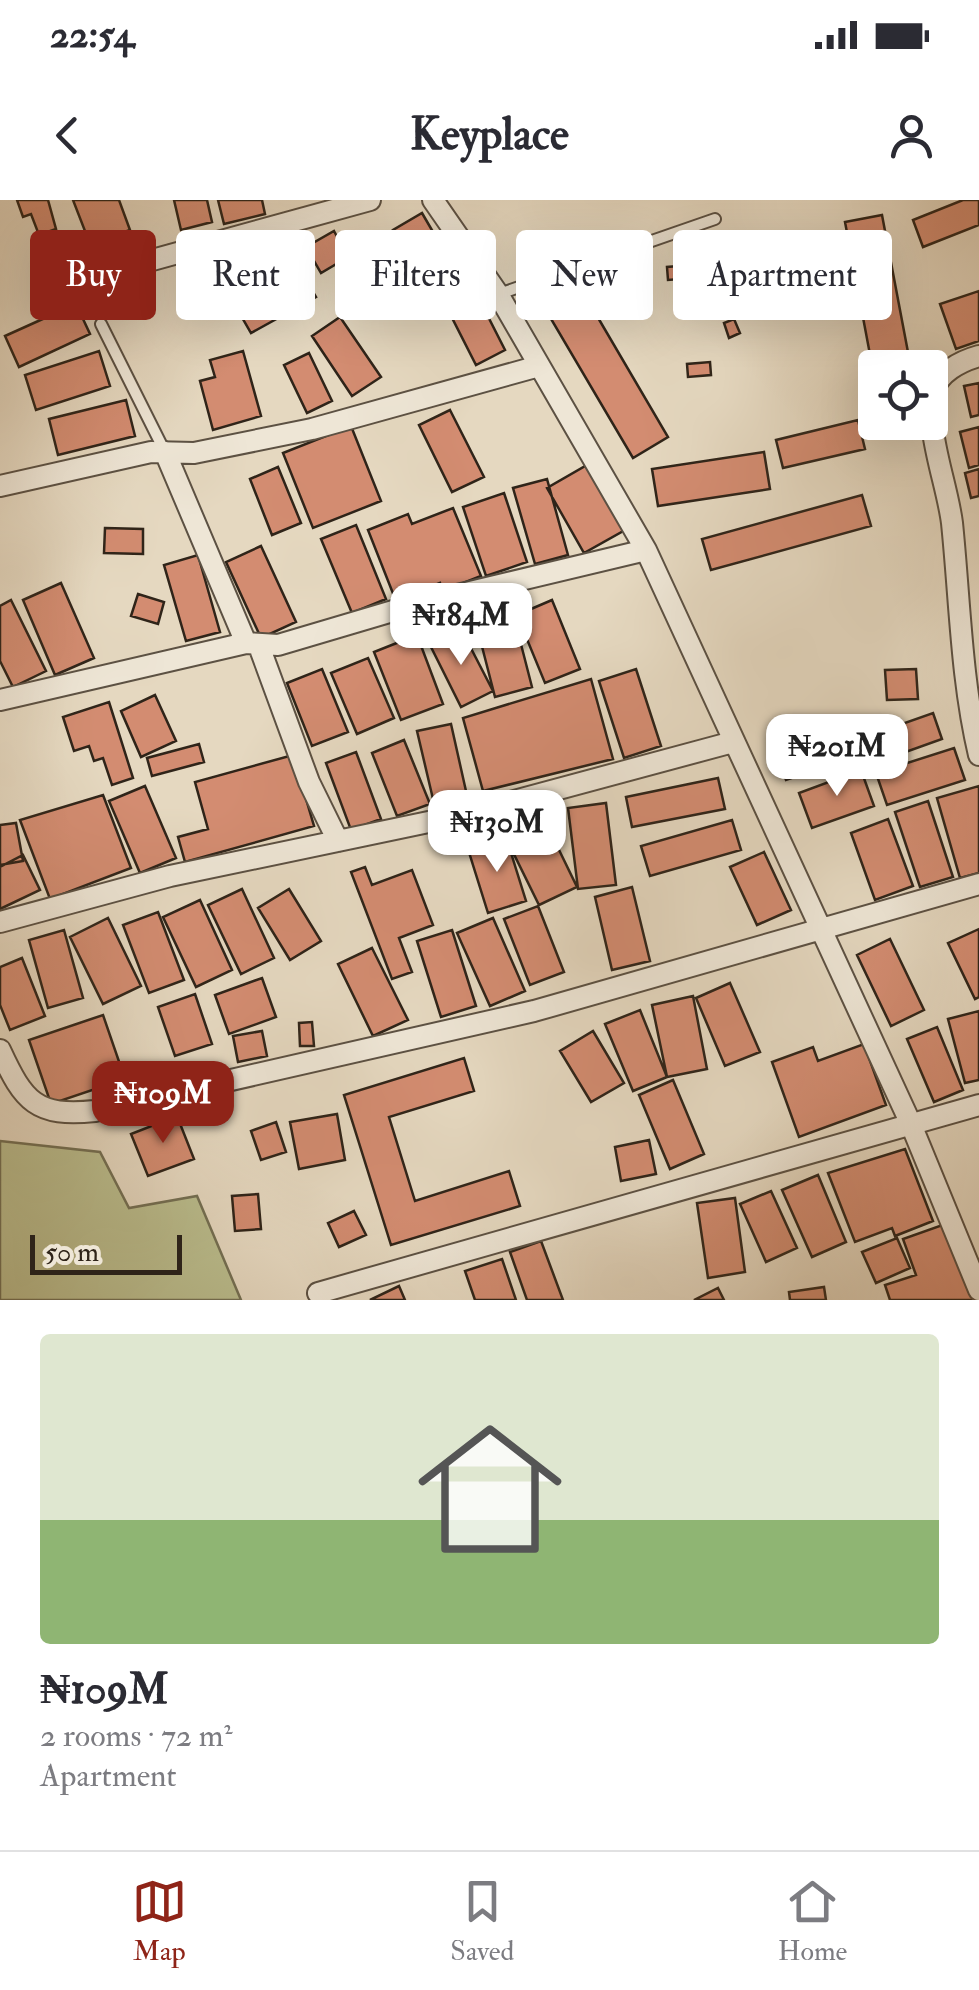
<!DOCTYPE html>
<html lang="en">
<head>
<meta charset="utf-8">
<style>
  :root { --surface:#fff; --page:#f2f2f3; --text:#2b2b33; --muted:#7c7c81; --line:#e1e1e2; --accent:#8f2418 }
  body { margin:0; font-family:"IM FELL Double Pica",serif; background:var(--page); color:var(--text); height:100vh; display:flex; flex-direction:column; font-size:38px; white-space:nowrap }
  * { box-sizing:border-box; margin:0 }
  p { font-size:32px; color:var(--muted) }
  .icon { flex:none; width:55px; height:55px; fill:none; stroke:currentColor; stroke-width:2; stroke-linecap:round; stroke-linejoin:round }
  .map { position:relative; height:1100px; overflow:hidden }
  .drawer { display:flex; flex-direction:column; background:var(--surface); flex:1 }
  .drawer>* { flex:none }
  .guide { position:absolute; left:30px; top:30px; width:920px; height:90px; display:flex; gap:20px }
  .tools { position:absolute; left:858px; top:150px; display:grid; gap:20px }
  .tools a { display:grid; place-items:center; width:90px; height:90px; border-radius:10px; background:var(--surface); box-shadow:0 10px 40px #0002; font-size:50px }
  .scale { position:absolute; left:30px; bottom:25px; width:152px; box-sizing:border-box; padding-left:10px; border:5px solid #2f2419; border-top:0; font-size:28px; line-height:35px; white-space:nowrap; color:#2f2419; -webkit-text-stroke:8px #eee6d6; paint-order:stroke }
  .price { position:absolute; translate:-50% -85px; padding:0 22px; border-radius:20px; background:#fff; color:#222; font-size:32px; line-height:65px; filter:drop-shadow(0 2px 5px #0008) }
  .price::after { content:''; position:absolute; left:50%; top:60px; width:30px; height:22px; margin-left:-15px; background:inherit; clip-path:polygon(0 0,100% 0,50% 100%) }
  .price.active { background:var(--accent); color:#fff }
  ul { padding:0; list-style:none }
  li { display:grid; align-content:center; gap:20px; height:530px; padding:0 40px }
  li+li { border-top:2px solid var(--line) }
  li span { display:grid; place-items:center; height:310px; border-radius:10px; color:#555 }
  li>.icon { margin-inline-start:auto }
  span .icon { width:180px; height:180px; fill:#fffc; stroke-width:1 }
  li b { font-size:42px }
  .tag { padding:0 35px; border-radius:10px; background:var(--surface); box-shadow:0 10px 40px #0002; font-size:35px; line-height:90px }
  .tag.active { background:var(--accent); color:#fff }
  .status { display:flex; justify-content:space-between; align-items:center; height:70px; padding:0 50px; background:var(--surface); direction:ltr }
  .status svg { height:28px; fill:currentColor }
  header { display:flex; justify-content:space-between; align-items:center; height:130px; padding:0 40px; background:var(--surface); font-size:45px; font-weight:700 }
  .menu { display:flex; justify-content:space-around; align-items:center; height:140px; border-top:2px solid var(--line); background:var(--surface); font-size:28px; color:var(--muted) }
  .menu a { display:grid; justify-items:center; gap:5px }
  .menu .active { color:var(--accent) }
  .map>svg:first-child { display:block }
  .green { fill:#babd8e; stroke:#747054; stroke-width:2.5 }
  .building { fill:#d38c71; stroke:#2f2419; stroke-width:2.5 }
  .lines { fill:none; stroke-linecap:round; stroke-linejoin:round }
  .lane-casing { stroke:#5c5143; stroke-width:14 }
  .street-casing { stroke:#5c5143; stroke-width:24 }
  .lane { stroke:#eee6d6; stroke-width:10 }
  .street { stroke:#eee6d6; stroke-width:20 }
</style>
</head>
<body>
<div class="status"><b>22:54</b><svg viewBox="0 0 49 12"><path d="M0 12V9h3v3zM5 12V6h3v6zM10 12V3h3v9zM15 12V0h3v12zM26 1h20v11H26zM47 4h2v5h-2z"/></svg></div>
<header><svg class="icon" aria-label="back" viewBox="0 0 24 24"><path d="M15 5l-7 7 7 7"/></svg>Keyplace<svg class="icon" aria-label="person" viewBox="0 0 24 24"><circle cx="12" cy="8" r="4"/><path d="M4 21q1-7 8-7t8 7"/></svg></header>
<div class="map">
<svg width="979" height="1100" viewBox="0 0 979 1100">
  <rect width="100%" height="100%" fill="#e5d8c0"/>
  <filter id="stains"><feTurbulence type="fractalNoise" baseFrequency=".002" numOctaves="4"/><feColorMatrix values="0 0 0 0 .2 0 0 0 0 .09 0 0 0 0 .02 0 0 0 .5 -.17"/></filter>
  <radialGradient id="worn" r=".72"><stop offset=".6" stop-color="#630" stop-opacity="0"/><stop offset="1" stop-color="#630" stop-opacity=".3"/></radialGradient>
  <path class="green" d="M0,941L100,952L129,1008L197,996L241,1100H0Z"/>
  <path class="building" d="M17,0H48L56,29L39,35L31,14L23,17Z
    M73,0H119L130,30L90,44Z
    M174,0H207L212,22L181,30Z
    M218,0H262L265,14L224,24Z
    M963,0H979V25L923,47L913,20Z
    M422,13L458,75L428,92L393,30Z
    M882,15L911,168H875V181L845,22Z
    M334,31L348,57L321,73L306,47Z
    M247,48L258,68L289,51L316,97L251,133L213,67Z
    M691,65L693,78L668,80L667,67Z
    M473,87L505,150L476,165L444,102Z
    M580,87L668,237L633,258L544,107Z
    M725,87L730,105L718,109L712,90Z
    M979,91V141L956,149L940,104Z
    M76,104L90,134L19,167L5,136Z
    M340,117L381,177L352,196L312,136Z
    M734,119L740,133L729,138L724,123Z
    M99,151L110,186L36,210L25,175Z
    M243,151L261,216L213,230L200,181L215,177L210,160Z
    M309,153L332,201L307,213L284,165Z
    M710,162L711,175L688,177L687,164Z
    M979,183V215L971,217L964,186Z
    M126,200L135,236L58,255L49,219Z
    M450,210L484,277L452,292L419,225Z
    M858,220L865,249L783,268L776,240Z
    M351,226L381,301L313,328L283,253Z
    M979,227V265L969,268L960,232Z
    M764,252L770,289L658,306L652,269Z
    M587,265L625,330L584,353L547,288Z
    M278,267L301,323L272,335L250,279Z
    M979,269V296L971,298L965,273Z
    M547,279L568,355L535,364L513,288Z
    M504,293L527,362L486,376L463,307Z
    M862,295L871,326L711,370L702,339Z
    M453,308L481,376L443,391L440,383L396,401L368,330L408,314L412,324Z
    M356,325L386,399L352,413L321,339Z
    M105,328L143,329V354L104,353Z
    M261,346L296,422L261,438L226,362Z
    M198,355L220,432L186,441L164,365Z
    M61,383L94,458L55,475L23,400Z
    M138,394L164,402L158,424L131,416Z
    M11,400L46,471L13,487L0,461V406Z
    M552,400L580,469L545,483L517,415Z
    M515,421L532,487L495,497L478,431Z
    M461,429L493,491L461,507L430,445Z
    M417,435L443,504L401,520L374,452Z
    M368,458L394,518L357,534L331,473Z
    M322,469L348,532L312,546L287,483Z
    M636,469L661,546L624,558L599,481Z
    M916,469L918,499L887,500L885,470Z
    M591,479L613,559L483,591L463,518Z
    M155,495L176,541L141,557L121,511Z
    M109,502L133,578L112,585L103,558L94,561L89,546L74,551L63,517Z
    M933,513L942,539L875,563L865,537Z
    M451,524L466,591L433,599L417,531Z
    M845,526L856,556L786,580L775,551Z
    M404,540L430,604L397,616L372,553Z
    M199,544L204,562L152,576L147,558Z
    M954,548L965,580L887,605L876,573Z
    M356,552L381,619L351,630L326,563Z
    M293,555L314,626L185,662L178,637L208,629L195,582Z
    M861,570L874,606L812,628L799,593Z
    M718,578L725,609L632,627L626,597Z
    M145,586L176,658L140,673L109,601Z
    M979,586V673L960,678L937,598Z
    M103,595L131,668L50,699L20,620Z
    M928,601L953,677L920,687L895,612Z
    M606,603L616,685L578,689L568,608Z
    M544,619L577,687L539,705L506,638Z
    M888,619L913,686L875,700L851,633Z
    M732,620L741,650L650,676L641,646Z
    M16,623L23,661L0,665V625Z
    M506,637L526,701L488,713L468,649Z
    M764,652L791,710L757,725L730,667Z
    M23,655L40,690L0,709V667Z
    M365,667L372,685L412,670L433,725L399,738L412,772L392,779L351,672Z
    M632,687L650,761L612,770L595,697Z
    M242,689L274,758L241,774L208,705Z
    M289,689L321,741L290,760L258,708Z
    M200,700L232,770L196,787L163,717Z
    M538,706L564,772L530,785L504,719Z
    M158,712L184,780L149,793L123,725Z
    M108,718L141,786L103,804L70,737Z
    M493,718L525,791L490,806L457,733Z
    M979,729V797L975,799L948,743Z
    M64,730L83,798L48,808L29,740Z
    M452,730L476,806L441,817L417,741Z
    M890,739L924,810L891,826L857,755Z
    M372,748L408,820L373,836L338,764Z
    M22,758L45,816L10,830L0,805V767Z
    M262,778L276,817L229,834L215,795Z
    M730,783L760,852L725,866L696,798Z
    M195,794L212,844L175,856L158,807Z
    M693,796L707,869L667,877L652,805Z
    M640,810L667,877L633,891L605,824Z
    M979,811V880L965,883L948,819Z
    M103,815L125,879L51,904L29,840Z
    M312,822L314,846H300L299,823Z
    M937,827L963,890L934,902L907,839Z
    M262,831L267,856L238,862L233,836Z
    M593,831L624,883L591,902L560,851Z
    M864,844L886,905L799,937L772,862L813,847L818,861Z
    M464,858L474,891L389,917L415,1001L509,971L520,1006L391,1045L344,895Z
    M673,880L704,954L670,969L639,895Z
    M337,914L345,960L299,969L290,922Z
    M177,916L194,959L148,976L131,934Z
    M276,922L286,952L261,960L251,931Z
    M649,940L656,974L621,981L615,947Z
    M905,949L933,1021L895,1036L892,1028L855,1042L828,973Z
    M818,975L846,1042L812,1057L782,990Z
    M771,991L797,1048L766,1062L740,1004Z
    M258,994L261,1029L235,1031L232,996Z
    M735,998L745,1072L708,1078L697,1003Z
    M354,1011L366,1035L339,1047L328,1023Z
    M948,1023L975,1100H890L885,1085L916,1075L903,1039Z
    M897,1038L910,1068L876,1083L862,1052Z
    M541,1041L563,1100H527L510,1052Z
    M502,1059L516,1100H475L465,1071Z
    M399,1086L405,1100H370Z
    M824,1087L826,1100H790L789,1092Z
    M718,1088L724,1100H694Z"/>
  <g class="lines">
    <g class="lane-casing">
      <path id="lane" d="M499,94L715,19
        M101,124L165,252"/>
    </g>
    <g class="street-casing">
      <path id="street" d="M433,0L498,94L646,350L910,922L979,1090
        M116,70L370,0
        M979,156C961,161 937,173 933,193C926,234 947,283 952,323C960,401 961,479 979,555
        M165,252L246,443
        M0,286L151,252L194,253L312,229L539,166
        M259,446L309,582L338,641
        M0,500L246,443L278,445L403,408L646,350
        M0,722L170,676L462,615L733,542
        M0,850C24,902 36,917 95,911L534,811L979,684
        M318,1093L979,905"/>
    </g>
    <use href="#lane" class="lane"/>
    <use href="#street" class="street"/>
  </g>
  <rect width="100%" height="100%" filter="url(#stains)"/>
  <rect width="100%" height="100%" fill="url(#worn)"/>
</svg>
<div class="tools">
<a><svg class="icon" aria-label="locate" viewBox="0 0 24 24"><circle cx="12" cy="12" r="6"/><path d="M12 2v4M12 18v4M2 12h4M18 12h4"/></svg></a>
</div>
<div class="scale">50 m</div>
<b class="price" style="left:461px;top:468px">₦184M</b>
<b class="price" style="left:837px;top:599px">₦201M</b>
<b class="price" style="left:497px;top:675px">₦130M</b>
<b class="price active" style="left:163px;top:946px">₦109M</b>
<div class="guide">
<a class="tag active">Buy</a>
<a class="tag">Rent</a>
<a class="tag">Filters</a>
<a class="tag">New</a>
<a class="tag">Apartment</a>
</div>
</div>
<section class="drawer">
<ul>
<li><span style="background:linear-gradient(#dfe7d0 60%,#8fb573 0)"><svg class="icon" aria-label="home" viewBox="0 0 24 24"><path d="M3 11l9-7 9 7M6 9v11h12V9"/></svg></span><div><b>₦109M</b><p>2 rooms · 72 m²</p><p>Apartment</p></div></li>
</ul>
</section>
<nav class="menu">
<a class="active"><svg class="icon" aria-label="map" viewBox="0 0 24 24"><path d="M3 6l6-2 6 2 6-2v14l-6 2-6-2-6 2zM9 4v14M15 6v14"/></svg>Map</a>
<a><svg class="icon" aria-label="saved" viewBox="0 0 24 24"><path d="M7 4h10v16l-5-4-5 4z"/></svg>Saved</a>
<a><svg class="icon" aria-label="home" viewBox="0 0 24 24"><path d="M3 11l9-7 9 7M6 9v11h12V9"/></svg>Home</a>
</nav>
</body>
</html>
